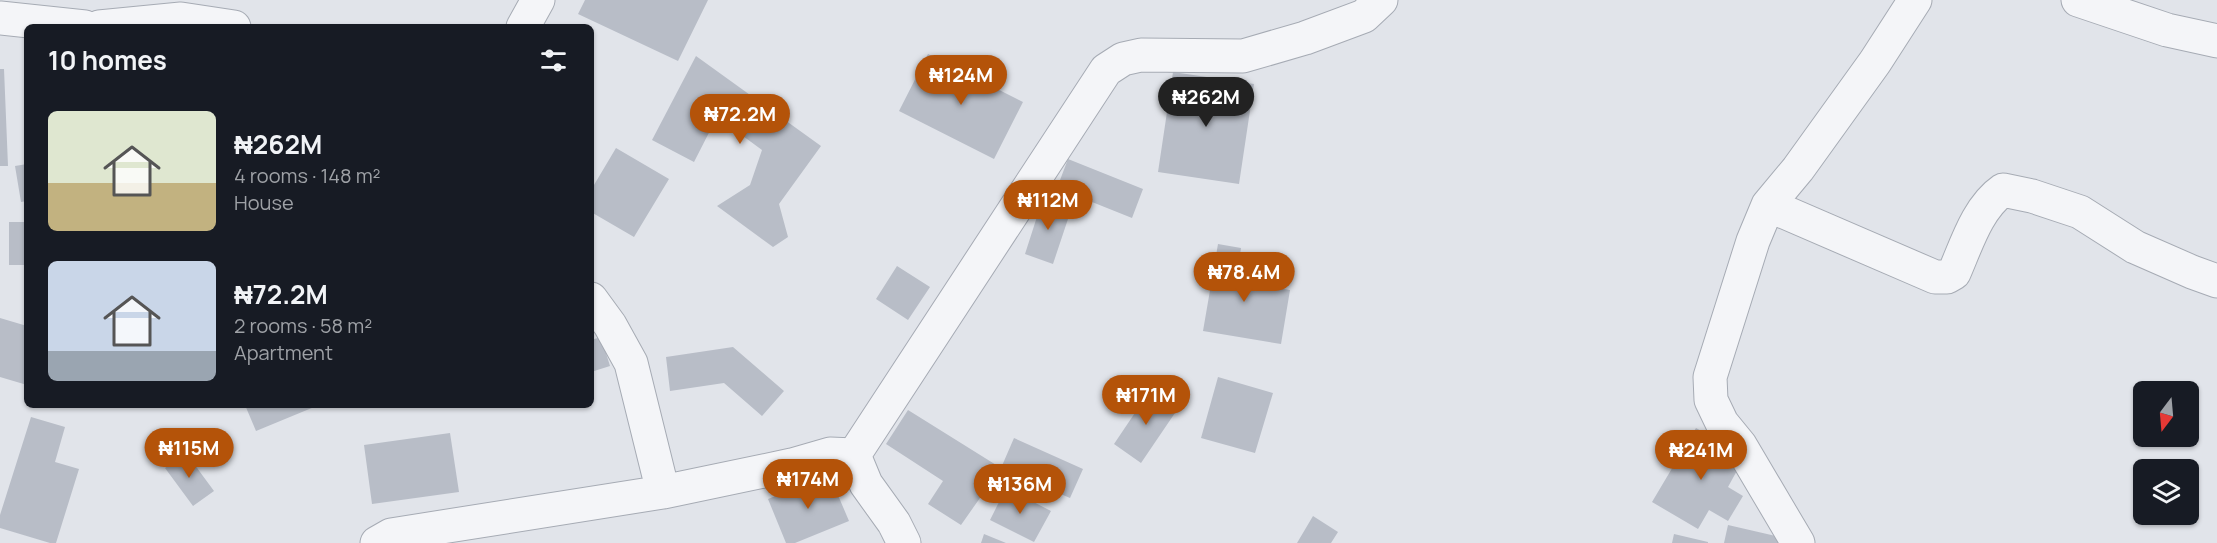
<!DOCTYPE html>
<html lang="en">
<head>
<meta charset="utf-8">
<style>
  :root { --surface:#171b24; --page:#242831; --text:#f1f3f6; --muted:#9ea1a6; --accent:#b45309 }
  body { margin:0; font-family:Manrope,sans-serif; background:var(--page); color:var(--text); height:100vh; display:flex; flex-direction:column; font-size:22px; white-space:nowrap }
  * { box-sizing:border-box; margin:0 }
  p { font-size:20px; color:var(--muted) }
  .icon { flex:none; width:33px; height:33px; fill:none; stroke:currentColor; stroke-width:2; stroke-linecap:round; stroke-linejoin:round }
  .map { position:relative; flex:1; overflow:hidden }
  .side { position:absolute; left:24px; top:24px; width:570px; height:384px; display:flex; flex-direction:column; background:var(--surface); border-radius:9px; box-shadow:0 2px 4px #0004 }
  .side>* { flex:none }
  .needle { width:39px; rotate:196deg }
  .buttons { position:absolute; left:2133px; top:381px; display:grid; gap:12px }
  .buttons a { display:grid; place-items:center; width:66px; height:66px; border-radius:9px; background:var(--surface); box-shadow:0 2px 4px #0004; font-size:30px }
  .price { position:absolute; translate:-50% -51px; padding:0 14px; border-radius:21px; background:var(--accent); color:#fff; font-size:20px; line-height:39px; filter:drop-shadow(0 2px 3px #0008) }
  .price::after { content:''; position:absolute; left:50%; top:36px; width:18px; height:14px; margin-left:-9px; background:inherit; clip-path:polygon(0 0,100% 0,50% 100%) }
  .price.current { background:#222; color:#fff }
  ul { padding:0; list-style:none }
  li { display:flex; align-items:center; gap:18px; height:150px; padding:0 24px }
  li span { display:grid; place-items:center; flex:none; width:168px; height:120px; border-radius:9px; color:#555 }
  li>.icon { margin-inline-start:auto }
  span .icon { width:72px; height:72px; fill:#fffc; stroke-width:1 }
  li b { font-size:26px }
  h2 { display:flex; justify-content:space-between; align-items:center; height:72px; padding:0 24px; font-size:26px }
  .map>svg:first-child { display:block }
  .building { fill:#b8bdc7 }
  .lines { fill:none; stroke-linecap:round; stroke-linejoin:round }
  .minor-casing { stroke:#a6abb4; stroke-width:35 }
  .minor { stroke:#f4f5f8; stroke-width:33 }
</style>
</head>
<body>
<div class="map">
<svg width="2217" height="543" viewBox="0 0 2217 543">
  <rect width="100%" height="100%" fill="#e1e4ea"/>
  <path class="building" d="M585,0H708L678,61L578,14Z
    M928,54L1023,102L994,159L899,111Z
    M696,56L821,146L779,204L788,237L773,247L717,206L750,185L762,150L717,117L694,162L652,140Z
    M0,69H4L8,166H0Z
    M1173,72L1254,84L1239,184L1158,172Z
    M616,148L669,179L634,237L591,212V190Z
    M1068,159L1143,189L1132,218L1057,188Z
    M27,164V201L21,202L15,166Z
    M1043,198L1072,207L1053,264L1025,254Z
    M9,222H27V265H9Z
    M1218,244L1241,248L1236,281L1290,290L1281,344L1203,331Z
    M897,266L930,287L908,320L876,299Z
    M0,318L27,326V385L0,377Z
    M601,337L610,366L591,372V340Z
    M733,347L784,391L762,416L724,383L670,391L666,357Z
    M1218,377L1273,393L1255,453L1201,438Z
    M1151,389L1179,407L1141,463L1114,444Z
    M245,405H319L256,431Z
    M908,410L1001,468L961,525L928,504L943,481L886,444Z
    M31,417L65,427L55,462L79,469L56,543H50L0,528V515Z
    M1696,428L1745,456L1728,487L1743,496L1728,521L1709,510L1698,529L1652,502Z
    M450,433L459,492L372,504L364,445Z
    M1014,438L1083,469L1070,498L1001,468Z
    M186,453L214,491L193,506L165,468Z
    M829,474L849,521L795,543H786L768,499Z
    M1006,488L1051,511L1034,542L990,520Z
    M1313,516L1338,532L1331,543H1297Z
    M1728,525L1780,537L1778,543H1724Z
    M984,534L1006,543H981Z
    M1674,534L1708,542V543H1672Z"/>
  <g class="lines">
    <g class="minor-casing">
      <path id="minor" d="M2078,0L2167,30L2217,41
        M0,18L85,27
        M99,27L181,19L234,27
        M523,27L538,0
        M1768,205L1935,277H1947L1954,273C1966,246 1977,208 2003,190L2032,196L2080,212L2135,247L2192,272L2217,281
        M591,299L610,325L631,363L663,492
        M854,455L1106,70L1123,59L1141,55L1243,56L1305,38L1364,16L1381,0
        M377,543L391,535L663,492L792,465L830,454L854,455L866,484L894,523L904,543
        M1798,543L1740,445L1722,423L1711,400L1710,377L1753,241L1768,205L1798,169L1875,62L1915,0"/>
    </g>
    <use href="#minor" class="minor"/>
  </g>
</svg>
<div class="buttons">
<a><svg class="needle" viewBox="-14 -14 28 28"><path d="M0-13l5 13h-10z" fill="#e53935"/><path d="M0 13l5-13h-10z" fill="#9ea1a6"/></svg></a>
<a><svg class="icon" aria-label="layers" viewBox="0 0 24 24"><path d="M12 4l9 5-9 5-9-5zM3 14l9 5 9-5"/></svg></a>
</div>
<b class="price" style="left:961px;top:106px">₦124M</b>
<b class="price current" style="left:1206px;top:128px">₦262M</b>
<b class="price" style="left:740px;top:145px">₦72.2M</b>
<b class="price" style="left:1048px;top:231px">₦112M</b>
<b class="price" style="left:1244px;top:303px">₦78.4M</b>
<b class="price" style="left:1146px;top:426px">₦171M</b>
<b class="price" style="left:189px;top:479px">₦115M</b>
<b class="price" style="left:1701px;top:481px">₦241M</b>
<b class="price" style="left:808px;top:510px">₦174M</b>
<b class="price" style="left:1020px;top:515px">₦136M</b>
<section class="side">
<h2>10 homes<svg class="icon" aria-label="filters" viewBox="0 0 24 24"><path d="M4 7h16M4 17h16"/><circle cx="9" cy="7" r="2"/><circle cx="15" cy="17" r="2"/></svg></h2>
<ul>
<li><span style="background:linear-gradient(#dfe7d0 60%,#c2b280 0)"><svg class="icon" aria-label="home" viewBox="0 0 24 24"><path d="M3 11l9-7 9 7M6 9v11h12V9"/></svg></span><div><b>₦262M</b><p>4 rooms · 148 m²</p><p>House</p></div></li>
<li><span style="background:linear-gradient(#c9d6e8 75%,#9aa5b1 0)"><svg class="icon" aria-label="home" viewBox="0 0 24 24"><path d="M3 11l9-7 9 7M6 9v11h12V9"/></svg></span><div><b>₦72.2M</b><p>2 rooms · 58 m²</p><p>Apartment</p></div></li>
</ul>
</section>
</div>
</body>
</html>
